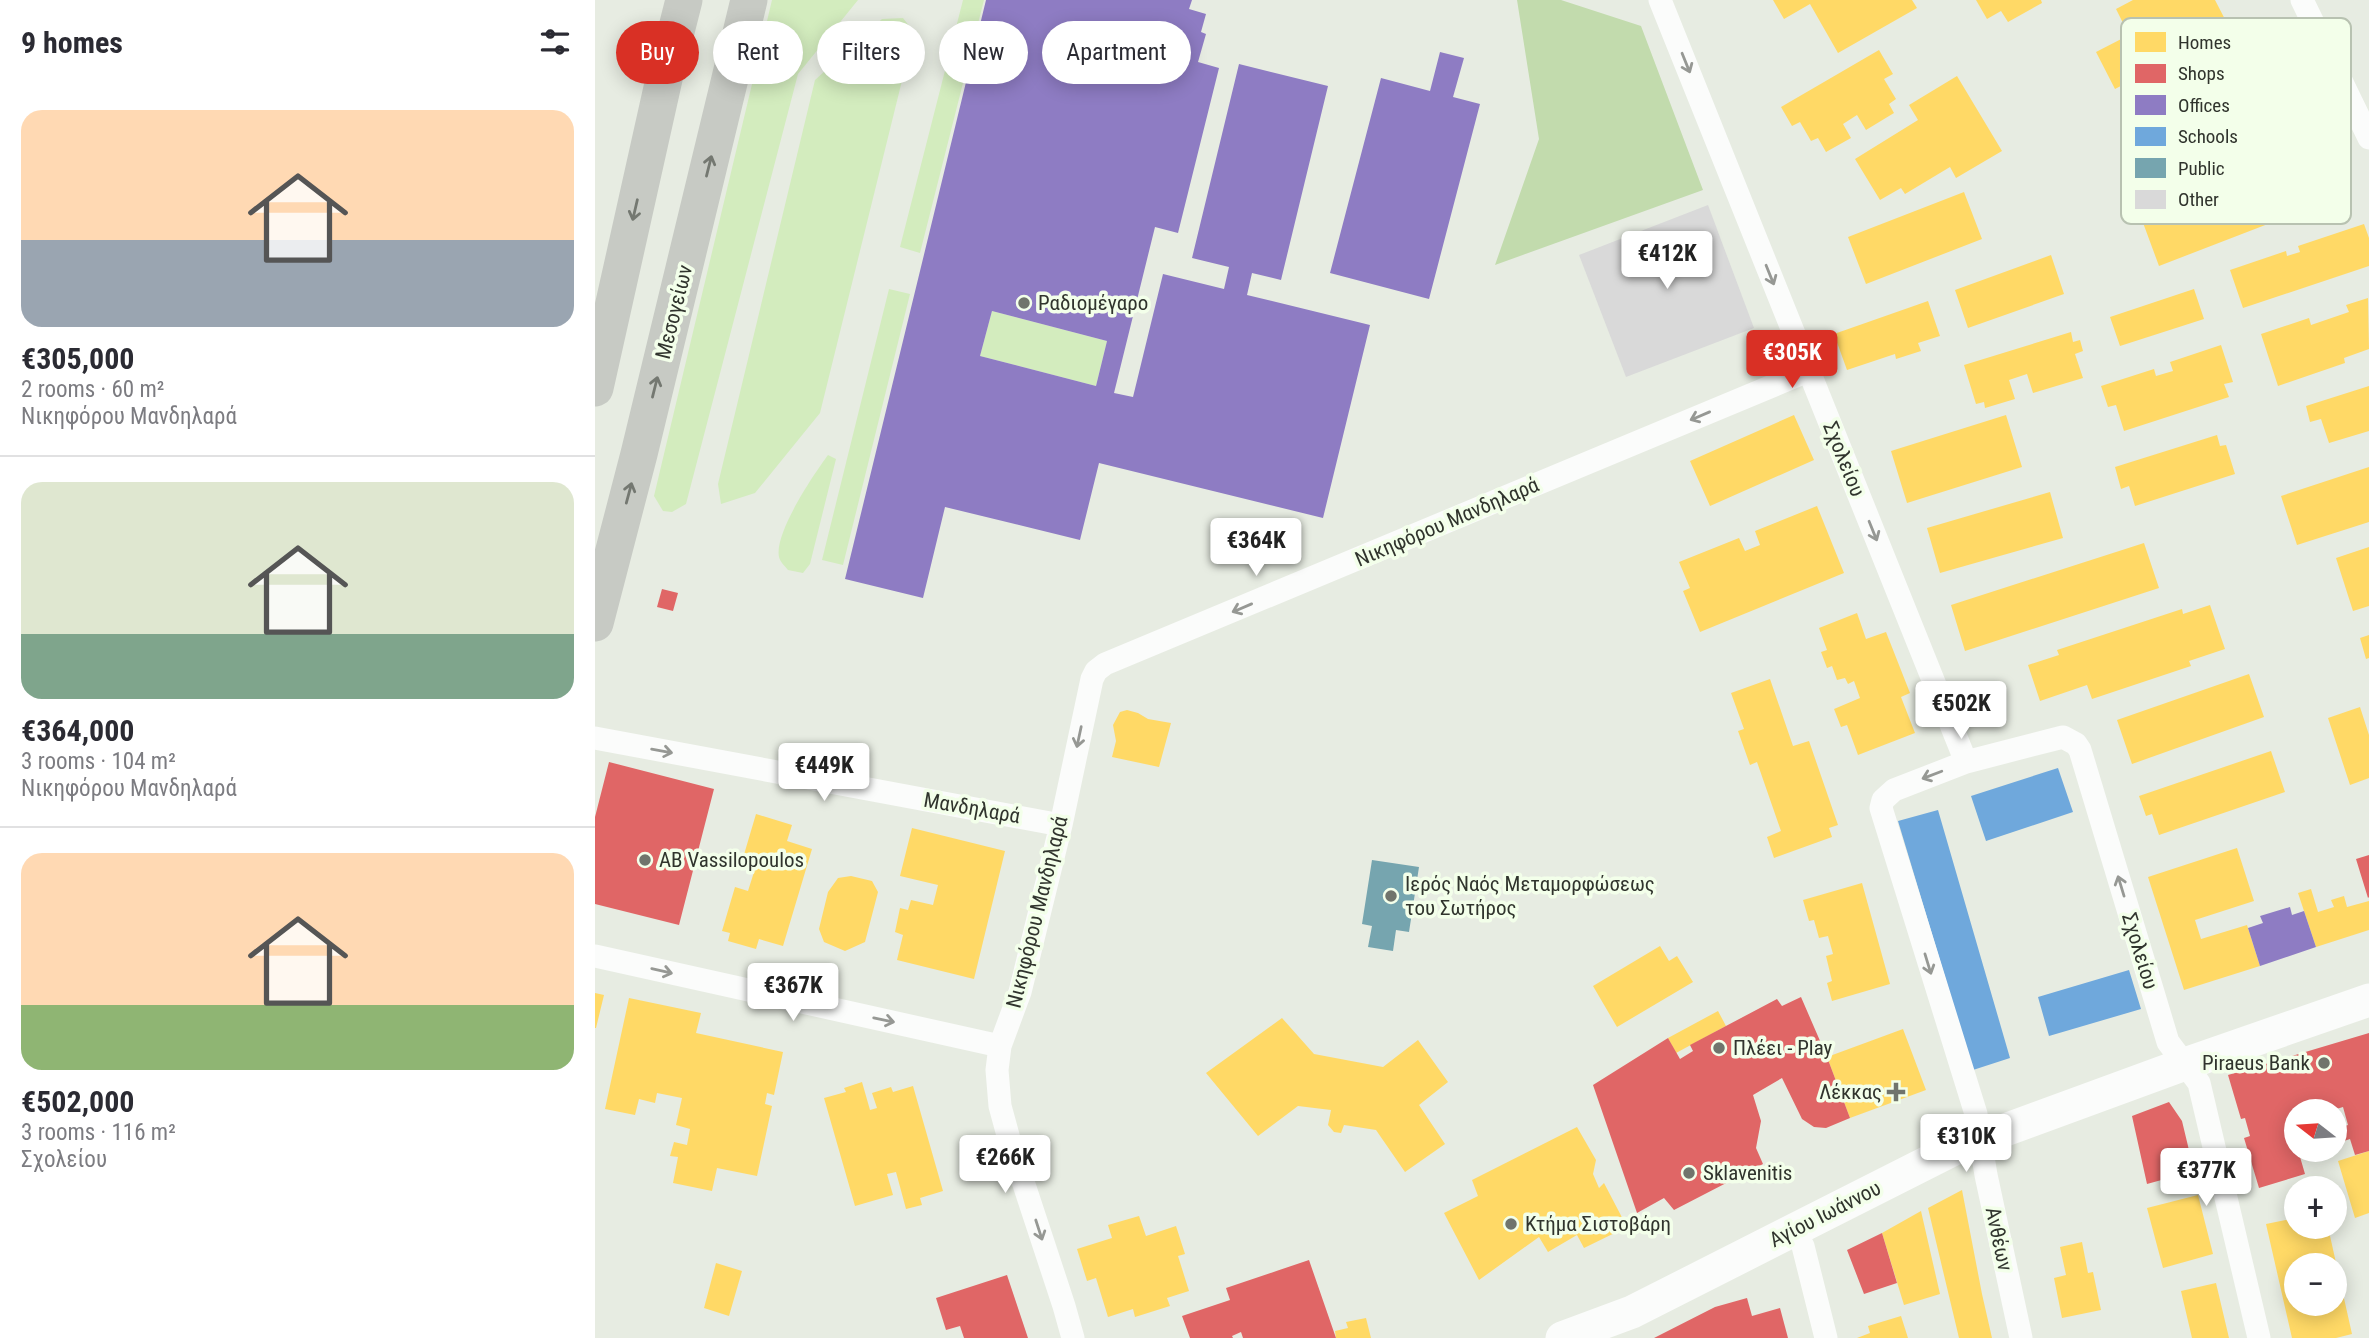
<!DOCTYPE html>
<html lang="en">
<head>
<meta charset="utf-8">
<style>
  :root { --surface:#fff; --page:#f7f7f7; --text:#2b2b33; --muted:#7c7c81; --line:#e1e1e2; --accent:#d93025 }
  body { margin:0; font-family:"Roboto Condensed",sans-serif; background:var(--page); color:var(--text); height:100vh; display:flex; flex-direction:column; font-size:26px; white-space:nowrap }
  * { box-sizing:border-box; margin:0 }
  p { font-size:23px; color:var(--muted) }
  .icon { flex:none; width:38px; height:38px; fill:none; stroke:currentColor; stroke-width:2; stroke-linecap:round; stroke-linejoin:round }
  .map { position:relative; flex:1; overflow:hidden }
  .drawer { display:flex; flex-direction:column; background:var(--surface); width:595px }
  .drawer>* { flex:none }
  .guide { position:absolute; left:21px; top:21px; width:665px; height:63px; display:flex; gap:14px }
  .needle { width:46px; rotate:287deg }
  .controls { position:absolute; left:1689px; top:1099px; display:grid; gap:14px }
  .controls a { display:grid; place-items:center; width:63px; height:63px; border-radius:50%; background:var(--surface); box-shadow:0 4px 18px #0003; font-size:35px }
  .price { position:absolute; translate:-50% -60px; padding:0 16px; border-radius:7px; background:#fff; color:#222; font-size:23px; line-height:46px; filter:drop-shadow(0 2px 4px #0008) }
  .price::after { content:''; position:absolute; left:50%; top:42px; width:21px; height:16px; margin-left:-10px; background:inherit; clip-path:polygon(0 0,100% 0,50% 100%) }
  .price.current { background:var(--accent); color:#fff }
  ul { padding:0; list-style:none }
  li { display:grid; align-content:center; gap:14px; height:371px; padding:0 21px }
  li+li { border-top:2px solid var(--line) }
  li span { display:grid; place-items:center; height:217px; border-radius:21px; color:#555 }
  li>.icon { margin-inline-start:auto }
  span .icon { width:126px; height:126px; fill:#fffc; stroke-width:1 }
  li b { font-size:30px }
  h2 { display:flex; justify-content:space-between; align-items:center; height:84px; padding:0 21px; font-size:30px }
  .tag { padding:0 24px; border-radius:32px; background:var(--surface); box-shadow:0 4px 18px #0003; font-size:24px; line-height:63px }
  .tag.current { background:var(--accent); color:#fff }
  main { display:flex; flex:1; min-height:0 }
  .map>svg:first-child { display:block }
  .green { fill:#d3ecbe }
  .forest { fill:#c2dbad }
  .homes { fill:#ffd966; fill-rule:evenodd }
  .shops { fill:#e06666 }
  .offices { fill:#8e7cc3; fill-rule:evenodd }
  .schools { fill:#6fa8dc }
  .public { fill:#76a5af }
  .building { fill:#d9d9d9 }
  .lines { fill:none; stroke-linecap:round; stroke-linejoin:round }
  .street { stroke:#fbfcfb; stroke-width:23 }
  .secondary { stroke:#fbfcfb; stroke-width:33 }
  .primary { stroke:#c7cac4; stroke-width:37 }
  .oneway { stroke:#969894 }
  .oneway2 { stroke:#747871 }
  .poi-dot { fill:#70746c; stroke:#f3ffea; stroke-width:2.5 }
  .labels { text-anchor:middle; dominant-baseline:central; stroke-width:7; stroke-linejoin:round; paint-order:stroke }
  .poi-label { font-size:21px; fill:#30342d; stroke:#f3ffea; text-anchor:start }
  .street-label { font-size:21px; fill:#30342d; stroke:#f3ffea }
  .key { fill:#f3ffea; stroke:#b8c2b1; stroke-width:2 }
  .key-label { font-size:19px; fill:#30342d }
</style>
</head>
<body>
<main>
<section class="drawer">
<h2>9 homes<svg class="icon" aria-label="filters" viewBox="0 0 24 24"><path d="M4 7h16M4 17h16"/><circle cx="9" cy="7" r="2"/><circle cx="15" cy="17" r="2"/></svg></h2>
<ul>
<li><span style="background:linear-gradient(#ffd9b3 60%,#9aa5b1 0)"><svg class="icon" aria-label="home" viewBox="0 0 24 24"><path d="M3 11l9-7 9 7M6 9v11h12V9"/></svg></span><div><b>€305,000</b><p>2 rooms · 60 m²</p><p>Νικηφόρου Μανδηλαρά</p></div></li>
<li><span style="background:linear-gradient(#dfe7d0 70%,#7fa58c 0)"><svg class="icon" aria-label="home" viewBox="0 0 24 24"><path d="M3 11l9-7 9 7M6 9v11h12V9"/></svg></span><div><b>€364,000</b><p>3 rooms · 104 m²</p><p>Νικηφόρου Μανδηλαρά</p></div></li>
<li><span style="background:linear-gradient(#ffd9b3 70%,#8fb573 0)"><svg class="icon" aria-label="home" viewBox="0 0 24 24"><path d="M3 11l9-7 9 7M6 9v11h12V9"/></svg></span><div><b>€502,000</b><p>3 rooms · 116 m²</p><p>Σχολείου</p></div></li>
</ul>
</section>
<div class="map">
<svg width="1774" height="1338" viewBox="0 0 1774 1338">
  <rect width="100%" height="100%" fill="#e7ece2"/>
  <path class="green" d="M177,0H263L203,74L91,504L77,512L68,511L59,496Z
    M368,0H389L325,253L305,247Z
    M308,18L319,32L225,413L160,493L126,504L123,484L220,80L287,19Z
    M294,289L315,294L248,565L227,560Z
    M397,311L512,341L501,386L385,356Z
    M233,455L241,459L215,564L208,573L193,570C190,566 185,562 184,557C179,533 219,474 233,455Z"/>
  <path class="forest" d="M922,0H966L1046,26L1108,190L900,265L944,139Z"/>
  <path class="homes" d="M1178,0H1317L1322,8L1243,53L1215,4L1189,19Z
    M1381,0H1446L1447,3L1413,22L1406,11L1392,19Z
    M1538,0H1620L1635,29L1520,89L1501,52L1534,35L1521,9Z
    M1284,50L1298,74L1289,79L1301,99L1294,104L1299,113L1271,130L1262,115L1248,124L1256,138L1231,152L1223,138L1216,141L1205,122L1197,126L1186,107Z
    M1362,76L1407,151L1361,178L1355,167L1310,194L1306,188L1285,200L1260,159L1323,120L1314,105Z
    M1704,159L1722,205L1564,266L1547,220Z
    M1369,192L1387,239L1271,284L1253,237Z
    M1769,224L1774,238V266L1648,308L1635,270L1691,251L1692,256L1705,252L1703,246Z
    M1456,255L1469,294L1373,328L1360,290Z
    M1599,289L1609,319L1525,346L1515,317Z
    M1773,298L1774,349L1749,358L1750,363L1683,386L1666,334L1714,318L1716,325L1754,312L1751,305Z
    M1333,301L1345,336L1323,343L1326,351L1301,359L1300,354L1252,370L1239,334Z
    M1476,332L1478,342L1485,340L1488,351L1480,354L1488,378L1438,393L1432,374L1414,380L1420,399L1390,408L1389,402L1381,404L1369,365Z
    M1626,345L1638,382L1629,384L1634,397L1529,431L1521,405L1513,407L1506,386L1559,369L1561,376L1578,371L1575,362Z
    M1774,386V431L1734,443L1726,419L1715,422L1711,406Z
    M1199,415L1219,460L1115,506L1095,461Z
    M1411,415L1427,467L1312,503L1296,451Z
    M1622,435L1625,446L1631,445L1640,474L1540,506L1534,486L1526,489L1520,467Z
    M1774,467V522L1702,545L1686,496Z
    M1455,492L1468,538L1345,573L1332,528Z
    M1222,506L1249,573L1105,632L1088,591L1095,588L1084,562L1144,538L1150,551L1165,545L1160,531Z
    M1549,543L1564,588L1370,651L1356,605Z
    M1774,547V606L1758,611L1741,558Z
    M1615,605L1630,649L1594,661L1596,666L1497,699L1492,685L1445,701L1433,665L1464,655L1462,650L1587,609L1588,614Z
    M1262,613L1271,639L1291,632L1315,693L1306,697L1320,733L1263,755L1252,725L1246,727L1239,709L1265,698L1259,681L1253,684L1250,678L1242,680L1237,666L1232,668L1226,652L1232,650L1224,628Z
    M1774,635V658L1771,659L1765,638Z
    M1654,674L1669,717L1537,764L1522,720Z
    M1175,679L1198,746L1214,741L1243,825L1234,828L1237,837L1179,858L1172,837L1186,831L1162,762L1155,765L1143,731L1149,729L1136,693Z
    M1765,707L1774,735V778L1755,785L1733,718Z
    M532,710L543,713L553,719L576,723L564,767L517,757L521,741L518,725L525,712Z
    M1676,751L1690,792L1564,835L1557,814L1551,816L1544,796Z
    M161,814L197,825L192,841L217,849L188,946L164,939L161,949L133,941L135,933L127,931L140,887L153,891L159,872L145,868Z
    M317,828L410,851L379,979L302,960L308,935L300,932L305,908L313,910L316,900L338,905L343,885L305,876Z
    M1642,848L1659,901L1600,920L1606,939L1652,925L1665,966L1589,990L1553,877Z
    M256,876L277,881L283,892L270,942L250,951L229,942L224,929L233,892L243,878Z
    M1267,883L1295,984L1237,1001L1232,983L1237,981L1231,956L1238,954L1233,936L1224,938L1219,920L1214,921L1208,900Z
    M1716,889L1723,912L1739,907L1736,900L1749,896L1752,907L1774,901V930L1721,947L1703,893Z
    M1065,946L1074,961L1082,956L1098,982L1022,1027L998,986Z
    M0,993L9,995L1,1028H0Z
    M34,998L106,1013L101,1033L188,1052L179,1095L172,1093L170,1104L177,1106L162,1176L122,1168L117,1191L78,1183L83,1157L75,1156L79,1142L92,1145L95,1129L81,1125L87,1098L62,1093L60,1103L44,1099L40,1115L10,1109Z
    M1123,1011L1131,1026L1081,1053L1073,1038Z
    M687,1018L719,1054L788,1067L823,1040L853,1082L824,1105L850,1144L810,1172L781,1130L749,1125L746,1133L739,1132L733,1125L736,1110L703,1106L663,1136L611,1073Z
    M1308,1029L1331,1090L1255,1118L1232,1057Z
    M267,1082L275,1110L282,1108L277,1093L296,1087L298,1092L318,1086L348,1191L325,1198L327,1205L311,1209L301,1172L292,1174L298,1195L260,1206L229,1098L251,1092L249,1088Z
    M982,1127L1001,1160L998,1174L1004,1188L1009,1183L1032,1227L989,1248L982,1235L953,1252L944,1237L884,1280L849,1213L883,1196L877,1180Z
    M1774,1151V1213L1760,1218L1743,1161Z
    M1367,1190L1387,1294L1397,1338H1364L1333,1208Z
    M1603,1195L1618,1254L1568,1268L1552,1208Z
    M1326,1211L1345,1294L1309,1305L1287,1233Z
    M544,1216L551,1236L581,1226L590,1254L583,1256L594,1291L572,1298L575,1306L540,1317L538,1309L513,1317L501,1278L492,1281L482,1249L517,1238L513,1225Z
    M1701,1218V1227H1733L1757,1334L1741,1338H1697L1671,1224ZM1701,1265H1740V1304H1701Z
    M1487,1242L1493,1273L1498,1272L1506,1310L1467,1318L1459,1278L1471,1275L1465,1247Z
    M121,1263L147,1271L134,1316L109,1308Z
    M1621,1283L1634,1338H1597L1586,1291Z
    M1306,1316L1313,1338H1262L1275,1333L1273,1326Z
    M771,1318L776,1338H741L740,1331L753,1328L751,1322Z"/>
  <path class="shops" d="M67,589L83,593L78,611L62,607Z
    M14,762L119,789L84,925L0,904V817Z
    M1774,855V897L1773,898L1761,859Z
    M1206,997L1232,1057L1255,1118L1231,1128L1219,1127L1207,1119L1187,1078L1158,1095L1166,1121L1161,1148L1168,1164L1079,1210L1069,1198L1042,1213L998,1085L1073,1038L1085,1059L1098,1051L1095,1045L1182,999L1187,1006Z
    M1774,1033V1151L1760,1155L1755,1139L1740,1144V1129L1753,1125L1748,1107L1735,1111H1701V1121L1695,1123L1701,1150H1703L1710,1174L1664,1188L1649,1138L1655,1136L1650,1118L1646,1119L1633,1075Z
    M1574,1102L1587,1121L1599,1171L1552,1184L1537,1116Z
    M1287,1233L1302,1283L1269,1294L1252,1250Z
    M714,1260L741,1338H648L646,1332L637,1336L638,1338H595L587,1316L635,1300L631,1288Z
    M412,1275L433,1338H369L365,1326L351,1330L341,1298Z
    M1152,1298L1157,1316L1185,1308L1193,1338H1059L1120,1307Z"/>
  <path class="offices" d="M391,0H597L594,9L611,14L606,32L611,34L603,62L624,68L583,233L560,227L519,393L538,397L568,274L629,289L634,267L597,258L644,64L733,86L686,280L657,273L652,295L775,325L728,518L504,463L485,540L350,507L328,598L250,579ZM397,311L512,341L501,386L385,356Z
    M845,52L869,58L858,97L885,104L834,299L735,273L786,78L835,91Z
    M1695,907L1697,915L1709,911L1721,947L1665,966L1653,928L1668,923L1665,916Z"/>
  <path class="schools" d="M1463,768L1478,812L1391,841L1376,796Z
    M1343,810L1415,1058L1378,1070L1303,821Z
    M1534,970L1546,1009L1454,1036L1443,997Z"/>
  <path class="public" d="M777,860L824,867L814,932L801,930L798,951L773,947L777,926L767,924Z"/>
  <path class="building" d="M1113,205L1159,328L1031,377L984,255Z"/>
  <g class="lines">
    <path class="street" d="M1065,0L1371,762
      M1707,0L1774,138
      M0,738L466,825
      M0,956L405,1046
      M1208,1246L1231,1338
      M478,1338L469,1306L414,1139L405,1106L402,1070L405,1046L425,992L466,825L497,679L501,671L510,664L1213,371
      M1426,1338L1391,1175L1381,1114L1286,808L1288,800L1299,790L1371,762L1468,737L1481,744L1485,750L1573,1042L1604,1083L1664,1338"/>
    <path class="secondary" d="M967,1338L1037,1312L1361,1148L1590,1064L1774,1000"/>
    <path class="primary" d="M0,388L69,79L89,0
      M0,623L44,454L154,0"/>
  </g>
  <defs><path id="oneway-shaft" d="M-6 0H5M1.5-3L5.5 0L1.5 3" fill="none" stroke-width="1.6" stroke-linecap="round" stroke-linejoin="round" transform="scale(1.75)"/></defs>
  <g class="oneway">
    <use href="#oneway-shaft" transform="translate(1091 63) rotate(68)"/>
    <use href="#oneway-shaft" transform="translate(1175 275) rotate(68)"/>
    <use href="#oneway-shaft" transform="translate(1105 416) rotate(157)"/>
    <use href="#oneway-shaft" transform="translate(1278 531) rotate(68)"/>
    <use href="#oneway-shaft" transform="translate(647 608) rotate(157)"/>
    <use href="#oneway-shaft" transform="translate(484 737) rotate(102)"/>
    <use href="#oneway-shaft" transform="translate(67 751) rotate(10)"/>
    <use href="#oneway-shaft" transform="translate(1337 775) rotate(159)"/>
    <use href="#oneway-shaft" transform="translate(1526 886) rotate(-107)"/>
    <use href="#oneway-shaft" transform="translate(1333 964) rotate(73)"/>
    <use href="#oneway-shaft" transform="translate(67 971) rotate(13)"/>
    <use href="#oneway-shaft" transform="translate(289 1020) rotate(12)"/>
    <use href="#oneway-shaft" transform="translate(444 1230) rotate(72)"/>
  </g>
  <g class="oneway2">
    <use href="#oneway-shaft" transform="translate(114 166) rotate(-76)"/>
    <use href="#oneway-shaft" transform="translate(40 210) rotate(103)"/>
    <use href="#oneway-shaft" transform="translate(60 387) rotate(-76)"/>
    <use href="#oneway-shaft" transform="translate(34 493) rotate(-75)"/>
  </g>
  <g class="poi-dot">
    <circle cx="429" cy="303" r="7"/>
    <circle cx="50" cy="860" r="7"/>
    <circle cx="796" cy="896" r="7"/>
    <circle cx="1124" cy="1048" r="7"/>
    <circle cx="1729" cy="1063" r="7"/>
    <path d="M1297.5 1081.5h7v7h7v7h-7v7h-7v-7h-7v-7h7z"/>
    <circle cx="1094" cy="1173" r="7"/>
    <circle cx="916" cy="1224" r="7"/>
  </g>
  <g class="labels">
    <g class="poi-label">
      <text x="443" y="303">Ραδιομέγαρο</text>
      <text x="64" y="860">AB Vassilopoulos</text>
      <text x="810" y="884">Ιερός Ναός Μεταμορφώσεως<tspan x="810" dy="24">του Σωτήρος</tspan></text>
      <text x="1138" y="1048">Πλέει - Play</text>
      <text x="1715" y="1063" text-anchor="end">Piraeus Bank</text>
      <text x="1287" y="1092" text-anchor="end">Λέκκας</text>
      <text x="1108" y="1173">Sklavenitis</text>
      <text x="930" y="1224">Κτήμα Σιστοβάρη</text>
    </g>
    <g class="street-label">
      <text transform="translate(79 312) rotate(-76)">Μεσογείων</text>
      <text transform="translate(1249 459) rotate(68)">Σχολείου</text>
      <text transform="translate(852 522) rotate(-23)">Νικηφόρου Μανδηλαρά</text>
      <text transform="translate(377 808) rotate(10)">Μανδηλαρά</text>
      <text transform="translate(442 912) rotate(-76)">Νικηφόρου Μανδηλαρά</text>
      <text transform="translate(1545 951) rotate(73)">Σχολείου</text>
      <text transform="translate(1230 1214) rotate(-27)">Αγίου Ιωάννου</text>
      <text transform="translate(1404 1239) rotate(78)">Ανθέων</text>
    </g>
  </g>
  <rect x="1526" y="18" width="230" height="206" rx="10" class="key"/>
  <rect x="1540" y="32" width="31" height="20" fill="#ffd966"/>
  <rect x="1540" y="64" width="31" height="19" fill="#e06666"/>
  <rect x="1540" y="95" width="31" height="20" fill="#8e7cc3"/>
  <rect x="1540" y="127" width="31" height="19" fill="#6fa8dc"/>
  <rect x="1540" y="158" width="31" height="20" fill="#76a5af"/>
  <rect x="1540" y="190" width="31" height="19" fill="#d9d9d9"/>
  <g class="key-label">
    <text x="1583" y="49">Homes</text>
    <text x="1583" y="80">Shops</text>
    <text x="1583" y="112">Offices</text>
    <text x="1583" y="143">Schools</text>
    <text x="1583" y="175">Public</text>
    <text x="1583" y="206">Other</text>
  </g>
</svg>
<div class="controls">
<a><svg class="needle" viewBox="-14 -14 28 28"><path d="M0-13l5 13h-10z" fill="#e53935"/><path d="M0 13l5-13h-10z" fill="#7c7c81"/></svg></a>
<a>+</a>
<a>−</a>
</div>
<b class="price" style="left:1072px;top:291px">€412K</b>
<b class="price current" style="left:1197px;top:390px">€305K</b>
<b class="price" style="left:661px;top:578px">€364K</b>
<b class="price" style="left:1366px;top:741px">€502K</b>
<b class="price" style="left:229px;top:803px">€449K</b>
<b class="price" style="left:198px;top:1023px">€367K</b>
<b class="price" style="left:1371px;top:1174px">€310K</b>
<b class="price" style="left:410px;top:1195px">€266K</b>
<b class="price" style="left:1611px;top:1208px">€377K</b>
<div class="guide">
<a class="tag current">Buy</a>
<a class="tag">Rent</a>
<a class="tag">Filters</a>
<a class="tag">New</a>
<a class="tag">Apartment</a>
</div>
</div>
</main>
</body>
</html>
